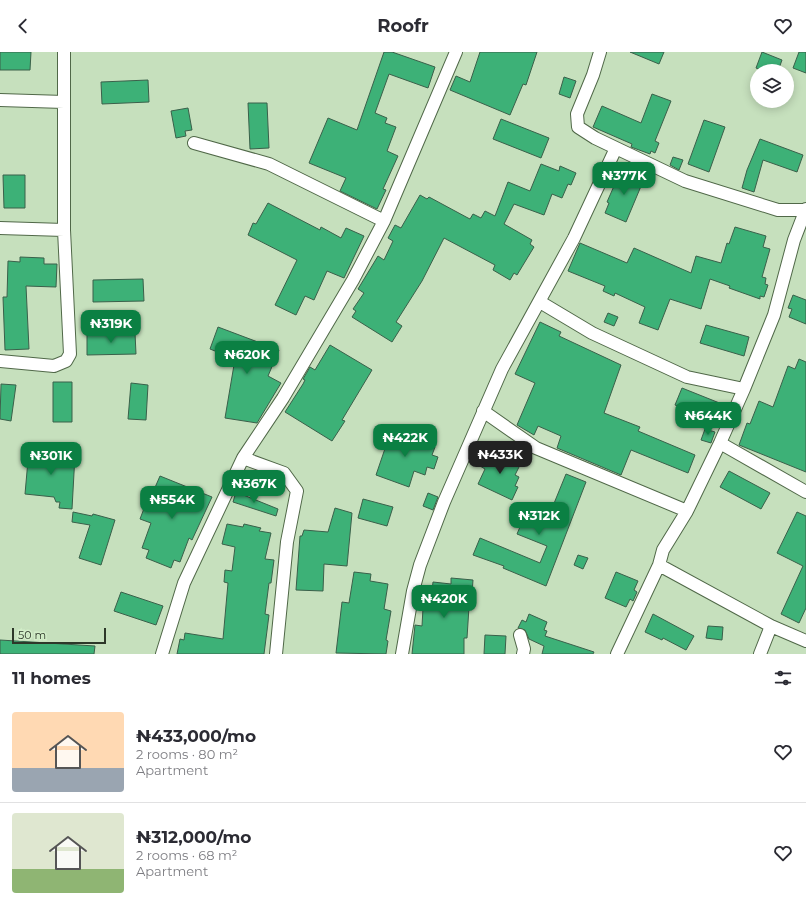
<!DOCTYPE html>
<html lang="en">
<head>
<meta charset="utf-8">
<style>
  :root { --surface:#fff; --page:#f2f2f3; --text:#2b2b33; --muted:#7c7c81; --line:#e1e1e2; --accent:#0b8043 }
  body { margin:0; font-family:Montserrat,sans-serif; background:var(--page); color:var(--text); height:100vh; display:flex; flex-direction:column; font-size:15px; white-space:nowrap }
  * { box-sizing:border-box; margin:0 }
  p { font-size:13px; color:var(--muted) }
  .icon { flex:none; width:22px; height:22px; fill:none; stroke:currentColor; stroke-width:2; stroke-linecap:round; stroke-linejoin:round }
  .map { position:relative; height:602px; overflow:hidden }
  .details { display:flex; flex-direction:column; background:var(--surface); flex:1 }
  .details>* { flex:none }
  .fabs { position:absolute; left:750px; top:12px; display:grid; gap:8px }
  .fabs a { display:grid; place-items:center; width:44px; height:44px; border-radius:50%; background:var(--surface); box-shadow:0 2px 10px #0003; font-size:20px }
  .scale { position:absolute; left:12px; bottom:10px; width:94px; box-sizing:border-box; padding-left:4px; border:2px solid #2d3729; border-top:0; font-size:11px; line-height:14px; white-space:nowrap; color:#2d3729; -webkit-text-stroke:3px #d3eec9; paint-order:stroke }
  .price { position:absolute; translate:-50% -34px; padding:0 9px; border-radius:8px; background:var(--accent); color:#fff; font-size:13px; line-height:26px; filter:drop-shadow(0 1px 2px #0008) }
  .price::after { content:''; position:absolute; left:50%; top:24px; width:12px; height:9px; margin-left:-6px; background:inherit; clip-path:polygon(0 0,100% 0,50% 100%) }
  .price.selected { background:#222; color:#fff }
  ul { padding:0; list-style:none }
  li { display:flex; align-items:center; gap:12px; height:100px; padding:0 12px }
  li+li { border-top:1px solid var(--line) }
  li span { display:grid; place-items:center; flex:none; width:112px; height:80px; border-radius:4px; color:#555 }
  li>.icon { margin-inline-start:auto }
  span .icon { width:48px; height:48px; fill:#fffc; stroke-width:1 }
  li b { font-size:17px }
  h2 { display:flex; justify-content:space-between; align-items:center; height:48px; padding:0 12px; font-size:17px }
  header { display:flex; justify-content:space-between; align-items:center; height:52px; padding:0 12px; background:var(--surface); font-size:18px; font-weight:700 }
  .map>svg:first-child { display:block }
  .building { fill:#3db177; stroke:#3a604a }
  .lines { fill:none; stroke-linecap:round; stroke-linejoin:round }
  .street-casing { stroke:#506848; stroke-width:14 }
  .street { stroke:#fff; stroke-width:12 }
</style>
</head>
<body>
<header><svg class="icon" aria-label="back" viewBox="0 0 24 24"><path d="M15 5l-7 7 7 7"/></svg>Roofr<svg class="icon" aria-label="heart" viewBox="0 0 24 24"><path d="M12 20l-8-8c-3-5 5-10 8-4 3-6 11-1 8 4z"/></svg></header>
<div class="map">
<svg width="806" height="602" viewBox="0 0 806 602">
  <rect width="100%" height="100%" fill="#c6e0bd"/>
  <path class="building" d="M0,0H31L30,18H0Z
    M384,0H392L435,15L428,36L389,22L375,61L387,66L385,71L396,75L387,99L398,104L383,137L386,138L377,157L340,139L346,126L309,111L328,66L357,78Z
    M480,0H537L526,33L523,32L510,63L450,38L456,24L470,30Z
    M630,0H664L659,12Z
    M762,0L782,8L778,19H763L756,16Z
    M799,0H806V21L793,16Z
    M564,25L576,29L570,46L559,42Z
    M148,28L149,50L102,52L101,30Z
    M652,42L671,49L655,89L659,91L655,101L651,99L650,102L631,95L632,92L593,75L602,54L641,71Z
    M248,51H267L269,96L250,97Z
    M188,56L192,78L185,79L186,84L176,86L171,59Z
    M501,67L549,86L541,106L493,87Z
    M704,68L725,75L709,120L688,112Z
    M760,87L803,103L797,120L763,108L754,140L742,136L747,118Z
    M673,105L683,108L679,118L670,113Z
    M541,112L559,119L560,114L576,121L571,133L568,132L562,146L552,142L544,163L514,152L504,172L532,188L530,192L534,195L517,223L514,221L510,228L493,218L495,213L444,186L422,229L396,270L402,274L392,290L352,265L356,259L353,257L364,241L358,237L378,204L384,208L393,189L388,186L395,173L401,176L420,143L427,147L429,145L468,166L470,167L473,162L481,166L485,159L495,164L508,130L530,139Z
    M624,119L644,127L626,170L605,161L609,151L607,150L614,134L617,135Z
    M3,123H25V156H4Z
    M268,151L320,178L321,175L341,186L346,176L364,184L344,226L327,219L314,248L305,244L296,263L275,253L297,208L248,183L253,171L256,172Z
    M735,175L766,184L763,195L770,197L762,225L766,226L765,232L768,233L764,245L760,244V247L729,236L730,234L710,227L701,257L670,247L658,278L639,271L645,255L615,241L614,244L603,239L605,234L568,219L580,191L627,211L634,196L691,221L696,204L721,211L727,191L729,192Z
    M20,205L44,206V212H57L56,235L26,234L29,297L5,298L3,245H7L8,209L20,210Z
    M143,227L144,249L93,250V228Z
    M793,243L806,248V272L789,265L792,257L788,256Z
    M608,261L618,265L614,274L604,270Z
    M540,270L561,280L559,284L621,313L604,361L640,375L638,379L695,403L688,421L631,398L621,423L557,396L561,384L538,374L534,383L517,373L535,331L515,322Z
    M706,273L749,285L744,304L700,291Z
    M218,275L279,298L268,324L281,331L257,371L225,366L235,307L210,297Z
    M135,281L136,302L87,303V282Z
    M330,293L372,318L342,368L345,369L332,389L285,360L303,332L305,328L303,327L310,315L315,318Z
    M799,307L806,310V420L739,393L747,371L750,372L759,349L773,355L788,314L795,317Z
    M53,330H72V370H53Z
    M131,331L148,333L146,368L128,367Z
    M1,332L16,333L11,369L0,367Z
    M682,336L722,352L715,368L675,353Z
    M392,376L424,388L423,391L435,395L432,403L438,405L434,417L427,415L425,423L414,419L409,435L376,423Z
    M705,377L715,380L711,391L701,388Z
    M29,397L52,399V402L75,403L72,457L59,456L60,450H56L54,445L25,442Z
    M488,398L520,413L515,423L519,425L515,434L518,435L512,448L478,432L485,417L480,414Z
    M729,419L770,441L761,457L720,435Z
    M566,422L586,430L546,534L503,516L504,514L473,503L480,486L540,511L547,494L517,482L525,463L546,471Z
    M160,424L212,445L192,488L189,486L180,510L174,508L171,516L146,506L149,498L142,496L151,471L140,467L148,446L150,447Z
    M236,440L278,457L276,464L233,450Z
    M428,441L438,445L433,458L423,454Z
    M363,447L393,455L387,474L358,466Z
    M335,456L352,461L347,514L324,512L323,539L296,538L300,484H302L304,478L328,480Z
    M73,460L92,464L93,462L115,468L101,513L79,506L90,473L72,470Z
    M797,460L806,464V556L799,571L781,562L803,514L777,501Z
    M227,472L243,475L244,472L261,476L259,479L271,481L265,507L274,508L271,531H269L265,562L269,563L264,602H177L180,587L184,588L185,581L223,587L228,531L224,530L225,518L232,519L235,495L222,492Z
    M578,503L588,506L583,517L574,513Z
    M354,520L371,522L370,529L388,532L384,557L391,559L386,588L388,589L386,602L336,601L342,550L349,551Z
    M616,520L638,529L634,538L637,540L633,549L630,547L626,555L605,546Z
    M451,526L473,528L471,555H469L467,586H464V602H412L415,573L422,574L424,538L432,539L433,530L451,532Z
    M121,540L163,554L156,573L114,559Z
    M529,562L547,570L544,578L547,579L545,584L594,600L593,602H542L544,594L529,587L525,578L518,576L522,568L526,570Z
    M653,562L694,584L686,598L663,586L662,588L645,580Z
    M708,574L723,575L722,588L706,586Z
    M485,583L506,584L505,602H484Z
    M0,588L95,594L94,602H0Z"/>
  <g class="lines">
    <g class="street-casing">
      <path id="street" d="M600,0L593,23L577,62L578,75L595,86L685,129L778,158H806
        M0,48L64,50V0
        M194,91L269,112L384,169
        M806,157L794,188L774,263L744,337L720,391L687,459L663,498L659,513L771,574L806,589
        M0,176L64,178
        M540,250L592,281L687,325L744,337
        M0,309L54,314L66,309L70,302L64,178V50
        M483,359L536,396L687,459
        M720,391L806,440
        M243,406L284,421L297,439L287,490L276,602
        M520,583L524,597L523,602
        M162,602L184,531L243,406L283,346L353,228L384,169L456,0
        M402,602L413,539L420,513L444,450L502,317L574,186L616,96
        M617,602L659,513
        M760,602L771,574"/>
    </g>
    <use href="#street" class="street"/>
  </g>
</svg>
<div class="fabs">
<a><svg class="icon" aria-label="layers" viewBox="0 0 24 24"><path d="M12 4l9 5-9 5-9-5zM3 14l9 5 9-5"/></svg></a>
</div>
<div class="scale">50 m</div>
<b class="price" style="left:624px;top:144px">₦377K</b>
<b class="price" style="left:111px;top:292px">₦319K</b>
<b class="price" style="left:247px;top:323px">₦620K</b>
<b class="price" style="left:708px;top:384px">₦644K</b>
<b class="price" style="left:405px;top:406px">₦422K</b>
<b class="price selected" style="left:500px;top:423px">₦433K</b>
<b class="price" style="left:51px;top:424px">₦301K</b>
<b class="price" style="left:254px;top:452px">₦367K</b>
<b class="price" style="left:172px;top:468px">₦554K</b>
<b class="price" style="left:539px;top:484px">₦312K</b>
<b class="price" style="left:444px;top:567px">₦420K</b>
</div>
<section class="details">
<h2>11 homes<svg class="icon" aria-label="filters" viewBox="0 0 24 24"><path d="M4 7h16M4 17h16"/><circle cx="9" cy="7" r="2"/><circle cx="15" cy="17" r="2"/></svg></h2>
<ul>
<li><span style="background:linear-gradient(#ffd9b3 70%,#9aa5b1 0)"><svg class="icon" aria-label="home" viewBox="0 0 24 24"><path d="M3 11l9-7 9 7M6 9v11h12V9"/></svg></span><div><b>₦433,000/mo</b><p>2 rooms · 80 m²</p><p>Apartment</p></div><svg class="icon" aria-label="heart" viewBox="0 0 24 24"><path d="M12 20l-8-8c-3-5 5-10 8-4 3-6 11-1 8 4z"/></svg></li>
<li><span style="background:linear-gradient(#dfe7d0 70%,#8fb573 0)"><svg class="icon" aria-label="home" viewBox="0 0 24 24"><path d="M3 11l9-7 9 7M6 9v11h12V9"/></svg></span><div><b>₦312,000/mo</b><p>2 rooms · 68 m²</p><p>Apartment</p></div><svg class="icon" aria-label="heart" viewBox="0 0 24 24"><path d="M12 20l-8-8c-3-5 5-10 8-4 3-6 11-1 8 4z"/></svg></li>
</ul>
</section>
</body>
</html>
